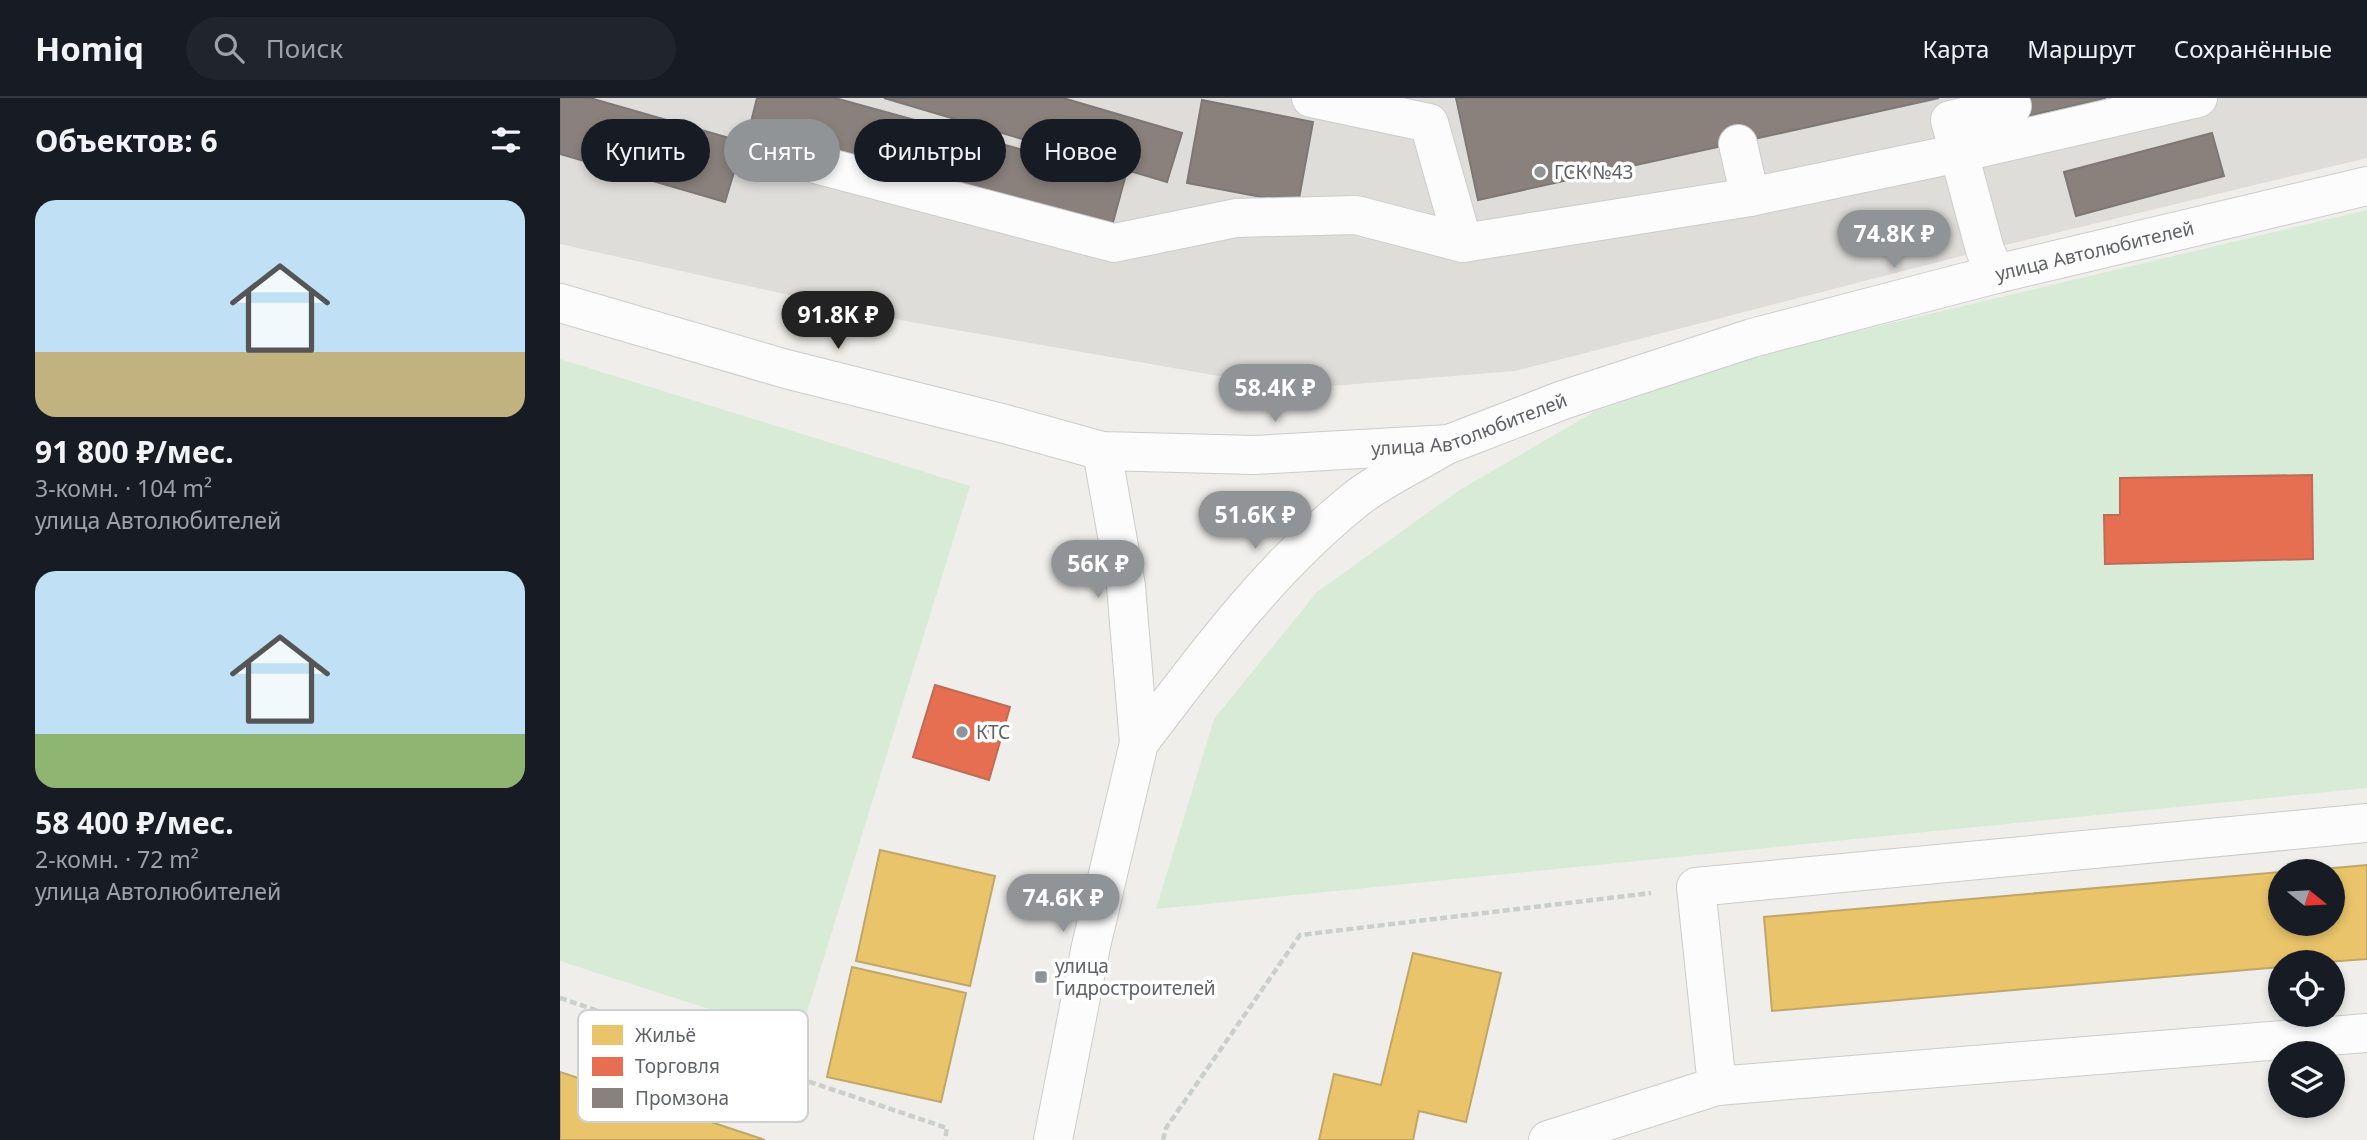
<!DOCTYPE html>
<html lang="ru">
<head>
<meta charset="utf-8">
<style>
  :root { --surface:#171b24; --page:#20242c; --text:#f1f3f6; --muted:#9ea1a6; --line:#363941; --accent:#919496 }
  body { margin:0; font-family:"Noto Sans",sans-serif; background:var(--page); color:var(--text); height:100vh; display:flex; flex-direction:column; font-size:26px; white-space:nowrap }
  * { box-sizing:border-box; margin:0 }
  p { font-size:23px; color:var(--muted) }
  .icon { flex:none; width:38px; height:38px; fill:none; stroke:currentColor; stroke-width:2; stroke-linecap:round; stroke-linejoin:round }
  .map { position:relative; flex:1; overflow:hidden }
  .panel { display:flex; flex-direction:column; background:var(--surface); width:560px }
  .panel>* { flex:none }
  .guide { position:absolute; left:21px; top:21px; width:665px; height:63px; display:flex; gap:14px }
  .needle { width:46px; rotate:108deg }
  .controls { position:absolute; left:1708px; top:761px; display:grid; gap:14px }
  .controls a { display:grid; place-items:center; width:77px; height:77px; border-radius:50%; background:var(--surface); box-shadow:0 4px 10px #0003; font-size:35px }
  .price { position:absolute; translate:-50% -60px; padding:0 16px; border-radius:24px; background:var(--accent); color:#fff; font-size:23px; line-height:46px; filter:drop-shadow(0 2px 4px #0008) }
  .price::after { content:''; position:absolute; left:50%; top:42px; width:21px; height:16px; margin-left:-10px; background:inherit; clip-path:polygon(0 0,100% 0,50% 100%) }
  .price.current { background:#222; color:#fff }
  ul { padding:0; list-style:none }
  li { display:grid; align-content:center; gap:14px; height:371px; padding:0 35px }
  li span { display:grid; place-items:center; height:217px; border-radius:21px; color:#555 }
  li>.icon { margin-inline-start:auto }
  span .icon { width:126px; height:126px; fill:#fffc; stroke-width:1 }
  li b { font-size:30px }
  h2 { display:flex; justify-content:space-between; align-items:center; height:84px; padding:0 35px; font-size:30px }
  .pill { padding:0 24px; border-radius:32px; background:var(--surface); box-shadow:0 4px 10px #0003; font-size:24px; line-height:63px }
  .pill.current { background:var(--accent); color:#fff }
  header { display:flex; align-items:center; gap:42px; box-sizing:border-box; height:98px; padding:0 35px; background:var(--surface); border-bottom:2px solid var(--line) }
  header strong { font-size:33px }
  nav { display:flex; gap:38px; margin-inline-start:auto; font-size:24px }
  .search { width:490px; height:63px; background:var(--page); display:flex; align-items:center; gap:18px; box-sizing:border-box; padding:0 24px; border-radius:38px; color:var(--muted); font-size:26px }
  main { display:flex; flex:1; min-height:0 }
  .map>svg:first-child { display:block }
  .industrial { fill:#dfddda }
  .green { fill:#d8ebd6 }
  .homes { fill:#e9c46a; stroke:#c0a769; stroke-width:2 }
  .shops { fill:#e76f51; stroke:#be6b58; stroke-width:2 }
  .industry { fill:#8a817c; stroke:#7d7876; stroke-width:2 }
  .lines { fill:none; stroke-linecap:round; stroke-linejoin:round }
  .minor-casing { stroke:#cbcccc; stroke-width:40 }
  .path { stroke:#cacfcc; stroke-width:4.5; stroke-dasharray:7 3.5; stroke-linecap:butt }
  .minor { stroke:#fdfcfc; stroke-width:38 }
  .poi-dot { fill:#919496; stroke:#fff; stroke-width:2.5 }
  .labels { text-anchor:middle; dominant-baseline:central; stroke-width:7; stroke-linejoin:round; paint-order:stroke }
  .poi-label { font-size:19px; fill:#5f6368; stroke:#fff; text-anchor:start }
  .street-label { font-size:19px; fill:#5f6368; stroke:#fff }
  .key { fill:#fff; stroke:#cfd0d2; stroke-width:2 }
  .key-label { font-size:19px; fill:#5f6368 }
</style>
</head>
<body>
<header>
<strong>Homiq</strong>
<div class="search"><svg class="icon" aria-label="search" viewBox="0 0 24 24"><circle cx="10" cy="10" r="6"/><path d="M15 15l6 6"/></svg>Поиск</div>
<nav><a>Карта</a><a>Маршрут</a><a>Сохранённые</a></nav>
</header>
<main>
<section class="panel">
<h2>Объектов: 6<svg class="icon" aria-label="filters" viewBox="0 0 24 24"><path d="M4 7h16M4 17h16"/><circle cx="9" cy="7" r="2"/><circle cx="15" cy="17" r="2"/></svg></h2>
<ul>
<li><span style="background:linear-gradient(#bfe0f5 70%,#c2b280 0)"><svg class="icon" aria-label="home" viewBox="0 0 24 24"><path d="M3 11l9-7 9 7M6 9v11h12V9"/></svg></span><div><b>91 800 ₽/мес.</b><p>3-комн. · 104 m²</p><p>улица Автолюбителей</p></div></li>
<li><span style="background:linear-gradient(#bfe0f5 75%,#8fb573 0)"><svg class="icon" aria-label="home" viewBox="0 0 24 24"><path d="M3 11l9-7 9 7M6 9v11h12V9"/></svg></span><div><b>58 400 ₽/мес.</b><p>2-комн. · 72 m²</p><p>улица Автолюбителей</p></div></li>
</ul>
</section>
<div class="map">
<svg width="1807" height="1042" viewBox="0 0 1807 1042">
  <rect width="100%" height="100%" fill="#efeeea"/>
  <path class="industrial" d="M0,0H1807V60L1425,152L955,273L734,291L345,223L0,146Z"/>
  <path class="green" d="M1807,112V690L596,811L654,621L757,494L901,391L1036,313L1193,258Z
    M0,261L410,388L239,940L0,863Z"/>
  <path class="homes" d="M320,752L435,778L410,888L296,863Z
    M1807,767V861L1767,864H1720V869L1212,913L1204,819L1720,774V826H1773V774H1728Z
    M853,855L941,875L906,1024L859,1013L853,1042H759L774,976L821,987Z
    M292,869L406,895L381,1004L267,979Z
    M0,974L205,1042H0Z"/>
  <path class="shops" d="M1752,377L1753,461L1545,466L1544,417H1560V380Z
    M375,587L450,609L429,682L353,659Z"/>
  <path class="industry" d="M0,0H30L183,44L165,104L0,56Z
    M197,0H275L565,80L552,128L190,28Z
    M324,0H503L622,35L607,84Z
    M896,0H1379L918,102Z
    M1450,0H1546L1455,21Z
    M642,2L753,24L738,106L627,85Z
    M1652,35L1664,78L1516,118L1504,74Z"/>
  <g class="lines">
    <g class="minor-casing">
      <g id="minor">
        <path d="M751,0L869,25L903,145L1190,99"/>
        <path d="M1178,46L1190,99L1399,55L1638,0"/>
        <path d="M255,66L554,145L676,120L796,117L903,145"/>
        <path d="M1436,176L1425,152L1390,22L1452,8"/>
        <path id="s1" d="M0,205L226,271L445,326L542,353L694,357L889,346L1003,302L1192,240L1436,176L1807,88"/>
        <path d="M579,645C645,558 710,470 796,401C820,382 856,365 883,349"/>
        <path d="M1157,988L1136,789L1807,725"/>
        <path d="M493,1042L531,848L579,645L566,488L542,353"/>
        <path d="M988,1042L1157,988L1807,935"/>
      </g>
    </g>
    <path class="path" d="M0,900L387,1030L385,1042
      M603,1042L606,1030L740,837L1091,795"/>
    <use href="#minor" class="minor"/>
  </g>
  <g class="poi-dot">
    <circle cx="980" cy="74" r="7"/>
    <circle cx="402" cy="634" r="7"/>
    <rect x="474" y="872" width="14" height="14" rx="3.5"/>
  </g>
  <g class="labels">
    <g class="poi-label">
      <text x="994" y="74">ГСК №43</text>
      <text x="416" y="634">КТС</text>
      <text x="495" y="868">улица<tspan x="495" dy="22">Гидростроителей</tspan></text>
    </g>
    <g class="street-label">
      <text stroke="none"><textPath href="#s1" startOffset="1584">улица Автолюбителей</textPath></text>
      <text stroke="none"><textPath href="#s1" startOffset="933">улица Автолюбителей</textPath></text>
    </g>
  </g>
  <rect x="18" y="912" width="230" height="112" rx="10" class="key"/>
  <rect x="32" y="927" width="31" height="20" fill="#e9c46a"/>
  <rect x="32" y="959" width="31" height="19" fill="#e76f51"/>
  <rect x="32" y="990" width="31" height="20" fill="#8a817c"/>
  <g class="key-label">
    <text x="75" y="944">Жильё</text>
    <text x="75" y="975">Торговля</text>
    <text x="75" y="1007">Промзона</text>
  </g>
</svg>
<div class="controls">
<a><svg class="needle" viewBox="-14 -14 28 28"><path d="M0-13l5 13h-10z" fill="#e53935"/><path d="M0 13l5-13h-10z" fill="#9ea1a6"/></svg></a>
<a><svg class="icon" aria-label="locate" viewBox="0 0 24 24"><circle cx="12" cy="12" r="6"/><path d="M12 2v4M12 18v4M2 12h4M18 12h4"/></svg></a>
<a><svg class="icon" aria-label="layers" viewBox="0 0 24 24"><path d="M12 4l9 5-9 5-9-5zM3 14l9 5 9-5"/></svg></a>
</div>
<b class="price" style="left:1334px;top:172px">74.8K ₽</b>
<b class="price current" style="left:278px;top:253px">91.8K ₽</b>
<b class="price" style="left:715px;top:326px">58.4K ₽</b>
<b class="price" style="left:695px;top:453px">51.6K ₽</b>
<b class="price" style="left:538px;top:502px">56K ₽</b>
<b class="price" style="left:503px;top:836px">74.6K ₽</b>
<div class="guide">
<a class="pill">Купить</a>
<a class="pill current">Снять</a>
<a class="pill">Фильтры</a>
<a class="pill">Новое</a>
</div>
</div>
</main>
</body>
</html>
